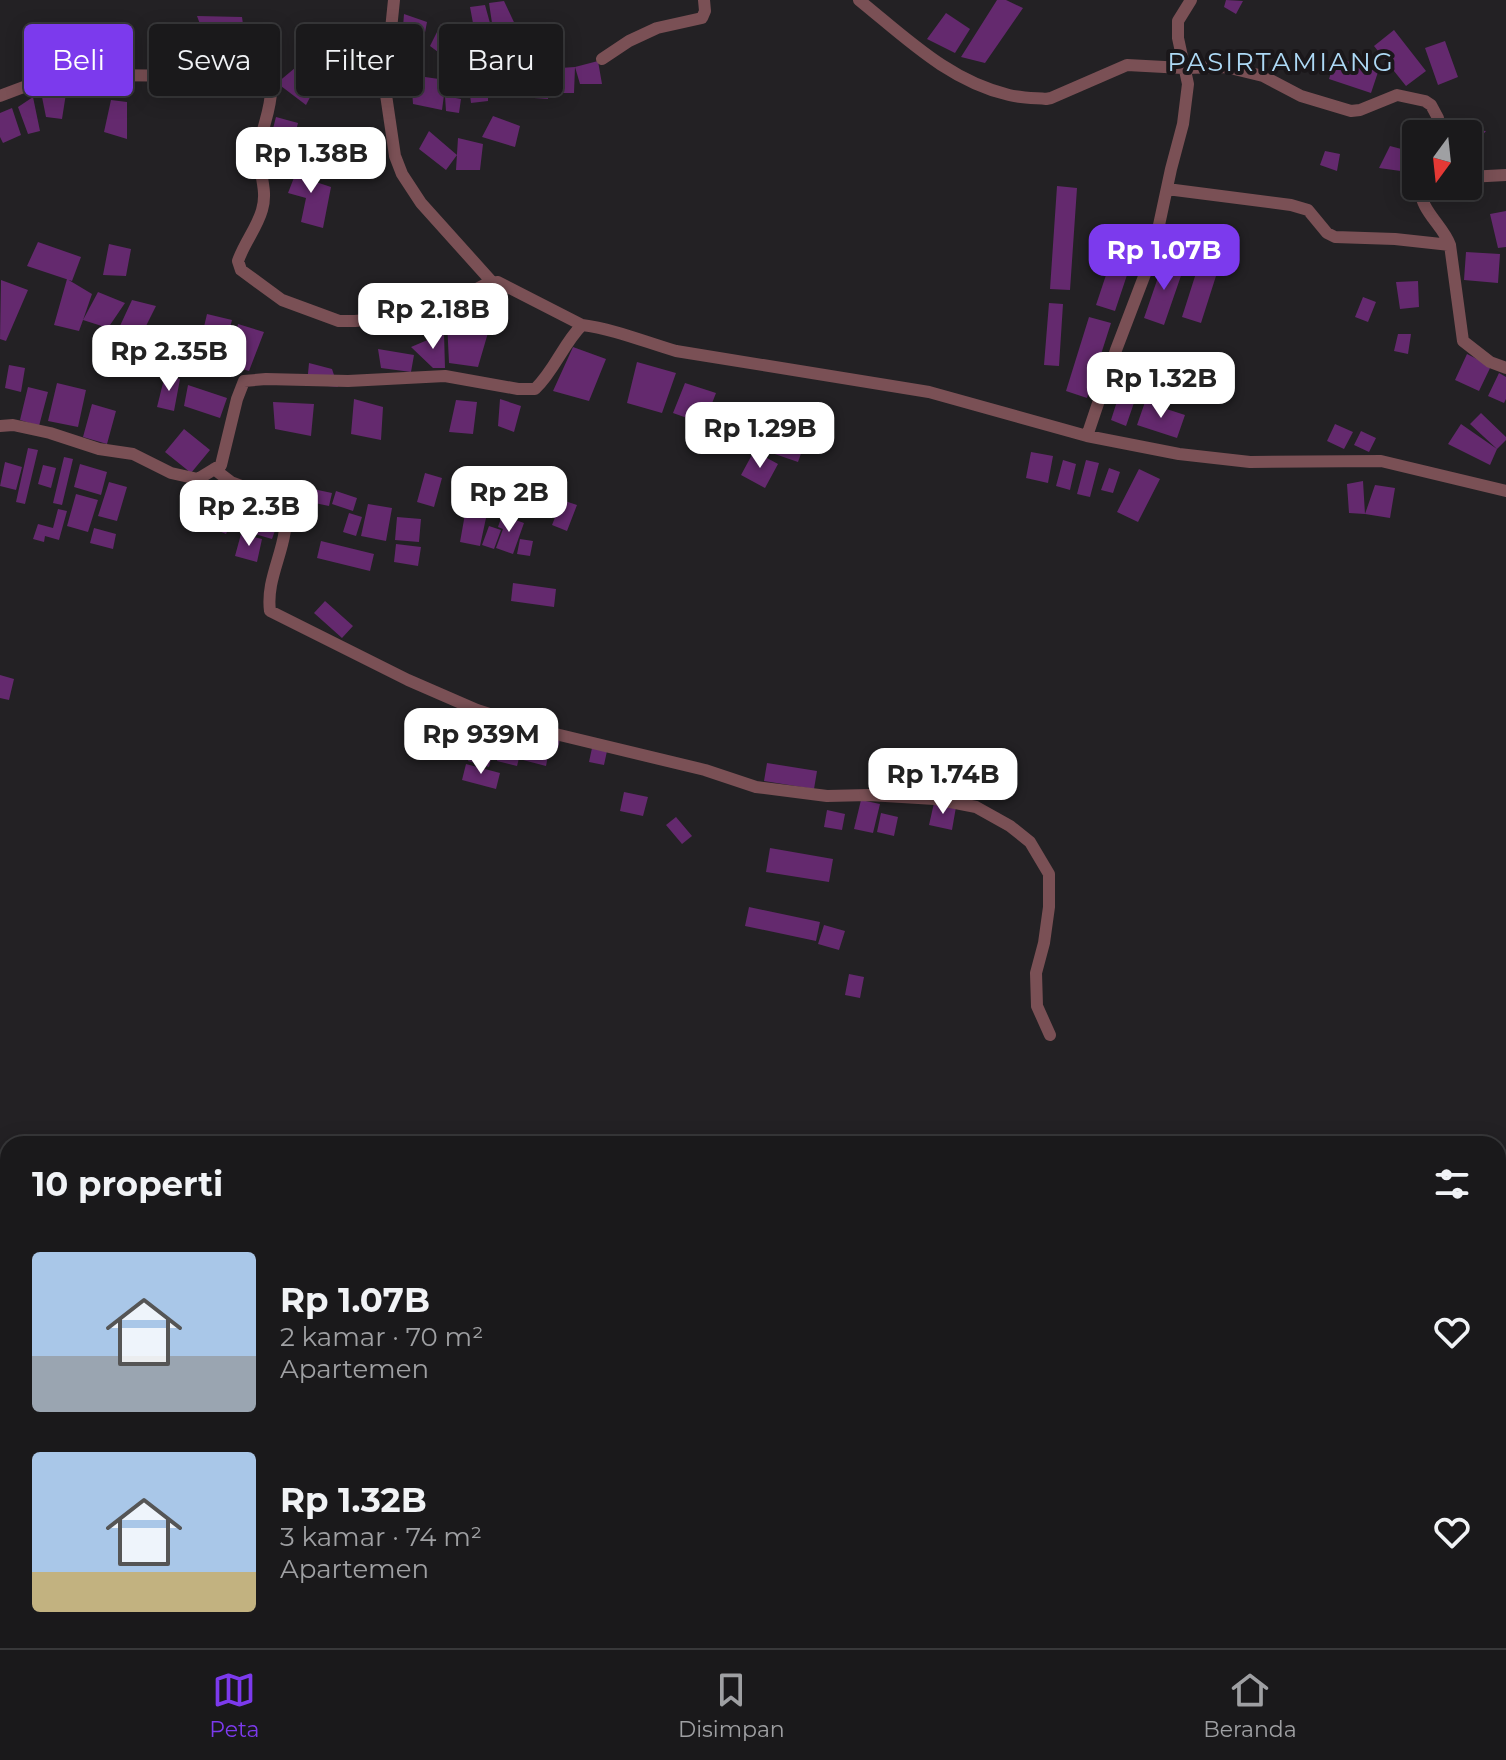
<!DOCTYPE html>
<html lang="id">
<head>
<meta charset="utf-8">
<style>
  :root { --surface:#1a191b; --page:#232224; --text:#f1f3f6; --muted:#9fa0a3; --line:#38383a; --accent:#7c3aed }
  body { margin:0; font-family:Montserrat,sans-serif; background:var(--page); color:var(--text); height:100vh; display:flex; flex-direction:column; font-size:30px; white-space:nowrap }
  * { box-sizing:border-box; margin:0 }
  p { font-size:26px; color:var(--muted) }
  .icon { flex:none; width:44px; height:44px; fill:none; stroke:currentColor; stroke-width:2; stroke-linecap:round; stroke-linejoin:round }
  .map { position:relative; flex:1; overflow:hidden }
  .panel { position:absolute; left:0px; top:1136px; width:1506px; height:512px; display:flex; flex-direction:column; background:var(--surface); border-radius:24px 24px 0 0; box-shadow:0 4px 20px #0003,0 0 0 2px var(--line) }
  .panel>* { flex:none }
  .banner { position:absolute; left:24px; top:24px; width:800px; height:72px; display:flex; gap:16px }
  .needle { width:52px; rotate:195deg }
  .controls { position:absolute; left:1402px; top:120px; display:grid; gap:16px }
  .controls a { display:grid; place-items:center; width:80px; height:80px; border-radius:8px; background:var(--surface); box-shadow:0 4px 20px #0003,0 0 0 2px var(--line); font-size:40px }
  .price { position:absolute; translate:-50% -68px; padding:0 18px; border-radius:16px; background:#fff; color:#222; font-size:26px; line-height:52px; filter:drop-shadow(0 2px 4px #0008) }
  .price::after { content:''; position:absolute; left:50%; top:48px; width:24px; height:18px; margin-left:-12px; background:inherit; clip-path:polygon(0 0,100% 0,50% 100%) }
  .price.current { background:var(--accent); color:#fff }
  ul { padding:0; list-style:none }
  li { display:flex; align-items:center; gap:24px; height:200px; padding:0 32px }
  li span { display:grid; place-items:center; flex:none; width:224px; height:160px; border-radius:8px; color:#555 }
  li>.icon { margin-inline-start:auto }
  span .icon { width:96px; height:96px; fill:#fffc; stroke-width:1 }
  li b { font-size:34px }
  h2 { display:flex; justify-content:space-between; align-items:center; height:96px; padding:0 32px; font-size:34px }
  .tag { padding:0 28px; border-radius:8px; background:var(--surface); box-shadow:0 4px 20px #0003,0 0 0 2px var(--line); font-size:28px; line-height:72px }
  .tag.current { background:var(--accent); color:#fff }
  .tabs { display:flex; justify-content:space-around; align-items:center; height:112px; border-top:2px solid var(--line); background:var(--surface); font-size:22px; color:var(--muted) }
  .tabs a { display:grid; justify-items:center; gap:4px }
  .tabs .current { color:var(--accent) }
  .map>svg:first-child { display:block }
  .building { fill:#64296e }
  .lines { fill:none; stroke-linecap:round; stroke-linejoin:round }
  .street { stroke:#7a5055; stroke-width:12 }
  .labels { text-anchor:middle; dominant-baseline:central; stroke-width:8; stroke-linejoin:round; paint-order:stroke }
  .quarter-label { font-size:26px; letter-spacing:2px; fill:#add9f5; stroke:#1a171a }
</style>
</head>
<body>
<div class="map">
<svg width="1506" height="1648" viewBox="0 0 1506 1648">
  <rect width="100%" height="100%" fill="#232124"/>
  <path class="building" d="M997,0H1006L1023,8L985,63L961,57Z
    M1226,0L1243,1L1236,14L1224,7Z
    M504,1L520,35L495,43L489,3Z
    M485,5L493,34H475L470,7Z
    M946,13L970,29L955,53L927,39Z
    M404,14L427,22L423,43L402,40Z
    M197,16L242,17L248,60L212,57Z
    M441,24L454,36L442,55L430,46Z
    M1394,30L1426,71L1406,86L1374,46Z
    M1445,41L1458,77L1438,85L1425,48Z
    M320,47L332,55L306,105L277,83Z
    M1336,57L1378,72L1371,93L1329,79Z
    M598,61L602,84H580L575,67Z
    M575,67L574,93H550L545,69Z
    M467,72L488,76V101L471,103Z
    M532,73H546L548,99L534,98Z
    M411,75L446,80L442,110L413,104Z
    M40,87H67L62,119L46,117Z
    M445,96L461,99L459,113L446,111Z
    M33,97L40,131L28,134L18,107Z
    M111,100L127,102V139L104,132Z
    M12,108L21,135L3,143L0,137V113Z
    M493,116L520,126L515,147L482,137Z
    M276,117L298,123L292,146L270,140Z
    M1458,129L1486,131L1468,151V134H1456Z
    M429,131L457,155L446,170L419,149Z
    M458,138L483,144L480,170H456Z
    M1390,146L1409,151L1408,172L1379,168Z
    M1325,151L1340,154L1337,171L1320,165Z
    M300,162L319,170L313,181L331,187L323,228L301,222L306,198L288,193Z
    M1057,186L1077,188L1070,290L1050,289Z
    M1506,211V247L1498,248L1490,214Z
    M1121,230L1140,236L1115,311L1096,305Z
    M38,242L81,257L72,281L27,266Z
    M109,244L131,249L126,276L103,275Z
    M1204,248L1223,254L1201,323L1182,317Z
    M1466,252L1500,254L1498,283L1464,280Z
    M1164,260L1184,267L1164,325L1144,318Z
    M67,279L92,294L83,320L98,292L125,303L108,328L83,320L79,331L54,325Z
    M1,280L28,290L6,341L0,339Z
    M1418,281L1419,307L1400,309L1396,282Z
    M1363,297L1376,302L1368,322L1355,317Z
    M132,300L156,306L142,334L119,328Z
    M1049,303L1063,304L1059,366L1044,365Z
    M207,314L232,320L227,339L203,331Z
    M1089,317L1111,323L1087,398L1066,391Z
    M492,319L478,367L449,363L447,321Z
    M238,324L264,332L249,371L228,365Z
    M444,333L445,368H433L411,347Z
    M1398,334H1411L1408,354L1394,351Z
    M573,347L606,359L589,401L553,391Z
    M378,349L414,355L411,372L381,368Z
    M1467,354L1491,366L1479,391L1455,380Z
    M1180,355L1194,359L1189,377L1175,373Z
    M637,362L676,373L662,413L627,403Z
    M309,363L332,369L338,387L307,384Z
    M9,365L25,368L21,392L5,388Z
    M1499,373L1506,377V399L1504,403L1488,396Z
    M165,375L180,379L174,411L157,407Z
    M1170,379L1187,385L1181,403L1164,397Z
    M57,383L86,390L78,427L48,421Z
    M685,383L716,393L704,424L673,413Z
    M188,385L227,398L220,418L184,406Z
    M28,387L48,392L39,426L20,420Z
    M1120,392L1136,397L1126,426L1111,420Z
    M354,399L383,407L381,440L351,434Z
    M500,399L521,406L514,432L498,426Z
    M456,400L477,402L473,434L449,432Z
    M273,402L314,404L311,436L275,429Z
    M1145,402L1185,415L1177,438L1137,425Z
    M92,404L116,411L107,444L83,437Z
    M1481,413L1506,437V440L1497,449L1470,424Z
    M779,424L808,434L798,462L769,452Z
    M1335,424L1353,432L1344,449L1327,441Z
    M1461,424L1497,449L1490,465L1448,444Z
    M184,429L210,450L191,473L165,452Z
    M1361,431L1376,438L1369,452L1354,445Z
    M28,448L38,450L25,504L16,502Z
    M754,451L778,464L765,488L741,475Z
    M1031,452L1053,456L1048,483L1026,478Z
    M64,457L73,459L62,505L53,503Z
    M1063,460L1076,464L1070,490L1056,486Z
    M1086,460L1099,463L1090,497L1077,494Z
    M5,462L22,467L16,490L0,486Z
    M80,464L107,472L101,495L74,487Z
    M43,465L56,468L51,488L38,484Z
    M1109,468L1120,472L1113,493L1101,490Z
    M1139,469L1160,479L1138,522L1117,512Z
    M425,473L442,478L434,507L417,502Z
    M1363,481L1365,514L1349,513L1347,484Z
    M109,482L127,487L117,521L98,516Z
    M1375,485L1395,488L1390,518L1365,514Z
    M313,489L332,493L329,506L310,502Z
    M336,491L357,498L353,511L332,504Z
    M76,494L98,500L88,532L67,526Z
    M562,500L577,505L567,531L552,525Z
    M221,503L237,510L226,534L210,527Z
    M368,504L392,508L386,541L361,536Z
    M58,509L67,511L59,540L45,536L44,542L33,539L38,524L53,528Z
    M244,511L278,522L272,539L238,529Z
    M349,513L362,517L356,536L343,532Z
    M465,514L486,518L480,546L460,542Z
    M502,515L524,523L513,554L496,548L503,529L498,527Z
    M397,517L421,519L419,542L395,540Z
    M489,526L501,530L494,549L482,545Z
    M94,528L116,534L113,549L90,543Z
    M241,534L262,539L257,562L235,556Z
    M520,539L533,541L530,556L517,554Z
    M321,541L374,554L370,571L317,558Z
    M396,544L421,547L418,566L394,562Z
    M513,583L556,589L554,607L511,601Z
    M325,601L353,626L342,638L314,613Z
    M0,675L14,679L9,700L0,698Z
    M457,721L474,726L467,749L441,741L445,727L455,730Z
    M478,725L498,730L489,767L468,761Z
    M505,730L525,735L517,766L497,761Z
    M530,733L560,740L558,748L550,746L546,766L523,760Z
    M592,748L607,751L604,765L589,762Z
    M767,763L817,771L814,789L764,781Z
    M466,764L500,773L496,789L462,780Z
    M624,792L648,797L643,816L620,811Z
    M861,800L880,804L873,833L854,829Z
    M934,803L956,807L952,830L929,825Z
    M827,810L845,814L842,830L824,827Z
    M881,813L898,817L894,836L877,832Z
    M676,817L692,836L682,844L666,825Z
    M770,848L833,859L829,882L766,872Z
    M749,907L820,922L816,941L745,926Z
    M824,925L845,931L839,950L818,944Z
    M849,974L864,977L860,998L845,995Z"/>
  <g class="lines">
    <path class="street" d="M394,0L385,88L395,156L402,174L421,203L492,282
      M859,0C906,38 949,81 1009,95C1021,98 1034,98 1046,99L1051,98L1127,65L1183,68L1226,67L1263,76L1301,96L1351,111L1360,110L1397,95L1425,101L1431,105L1438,118L1434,134
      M602,59L629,41L657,28L702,18L705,11L704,0
      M0,96L45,79L86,75L217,76L267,83L271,88C272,111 259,132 259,155C259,173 268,191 262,210C257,228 244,243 238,261L241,270L282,300L339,321H355L425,314L440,308L486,284L498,282L582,325
      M1468,177L1506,175
      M1421,186C1418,209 1443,225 1450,245L1463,341L1490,362L1506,368
      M1167,189L1291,205L1308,210L1327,233L1335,237L1395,239L1450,245
      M0,426L13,425L50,433L99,449L133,454L171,473L198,479L221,465L237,399L244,381L266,379L348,381L445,376L518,389H535C555,370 563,344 582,325C614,329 645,342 676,351L929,392L1087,436L1179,454L1250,462L1381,461L1506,491
      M1087,436L1116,350L1153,253L1171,169L1183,124L1188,84L1178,38V21L1191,0
      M214,469L231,482L284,502C293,542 265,573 270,611L408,680L477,710L539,730L705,770L756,787L827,796L869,795L935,799L976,807L1010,826L1030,842L1049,874V907L1044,943L1036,973L1037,1006L1050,1035"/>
  </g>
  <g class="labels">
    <g class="quarter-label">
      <text x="1281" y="62">PASIRTAMIANG</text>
    </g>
  </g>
</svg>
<div class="controls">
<a><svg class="needle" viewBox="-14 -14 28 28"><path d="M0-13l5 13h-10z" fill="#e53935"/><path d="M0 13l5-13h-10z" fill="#9fa0a3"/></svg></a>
</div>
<b class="price" style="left:311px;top:195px">Rp 1.38B</b>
<b class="price current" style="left:1164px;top:292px">Rp 1.07B</b>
<b class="price" style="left:433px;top:351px">Rp 2.18B</b>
<b class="price" style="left:169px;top:393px">Rp 2.35B</b>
<b class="price" style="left:1161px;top:420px">Rp 1.32B</b>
<b class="price" style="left:760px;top:470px">Rp 1.29B</b>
<b class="price" style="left:509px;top:534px">Rp 2B</b>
<b class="price" style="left:249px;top:548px">Rp 2.3B</b>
<b class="price" style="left:481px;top:776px">Rp 939M</b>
<b class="price" style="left:943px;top:816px">Rp 1.74B</b>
<div class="banner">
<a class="tag current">Beli</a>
<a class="tag">Sewa</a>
<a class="tag">Filter</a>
<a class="tag">Baru</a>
</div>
<section class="panel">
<h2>10 properti<svg class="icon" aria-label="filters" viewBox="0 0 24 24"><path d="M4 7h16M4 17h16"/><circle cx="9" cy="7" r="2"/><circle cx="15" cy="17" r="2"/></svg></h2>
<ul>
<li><span style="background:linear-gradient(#a9c7e8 65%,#9aa5b1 0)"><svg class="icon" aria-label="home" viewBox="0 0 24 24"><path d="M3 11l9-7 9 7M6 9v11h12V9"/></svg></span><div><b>Rp 1.07B</b><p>2 kamar · 70 m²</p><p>Apartemen</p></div><svg class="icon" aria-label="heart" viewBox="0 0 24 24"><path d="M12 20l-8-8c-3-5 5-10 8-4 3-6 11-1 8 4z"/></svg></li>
<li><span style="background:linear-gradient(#a9c7e8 75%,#c2b280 0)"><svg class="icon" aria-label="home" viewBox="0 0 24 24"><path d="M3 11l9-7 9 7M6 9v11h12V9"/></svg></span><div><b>Rp 1.32B</b><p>3 kamar · 74 m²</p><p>Apartemen</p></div><svg class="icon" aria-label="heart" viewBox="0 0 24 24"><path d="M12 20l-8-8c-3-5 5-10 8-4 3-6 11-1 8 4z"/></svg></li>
</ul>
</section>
</div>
<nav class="tabs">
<a class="current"><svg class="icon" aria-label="map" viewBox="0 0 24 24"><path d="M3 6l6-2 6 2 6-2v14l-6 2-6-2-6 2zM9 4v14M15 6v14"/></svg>Peta</a>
<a><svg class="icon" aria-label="saved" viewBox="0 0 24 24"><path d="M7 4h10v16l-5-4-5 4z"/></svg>Disimpan</a>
<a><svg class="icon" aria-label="home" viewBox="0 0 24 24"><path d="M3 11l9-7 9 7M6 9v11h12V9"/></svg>Beranda</a>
</nav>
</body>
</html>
